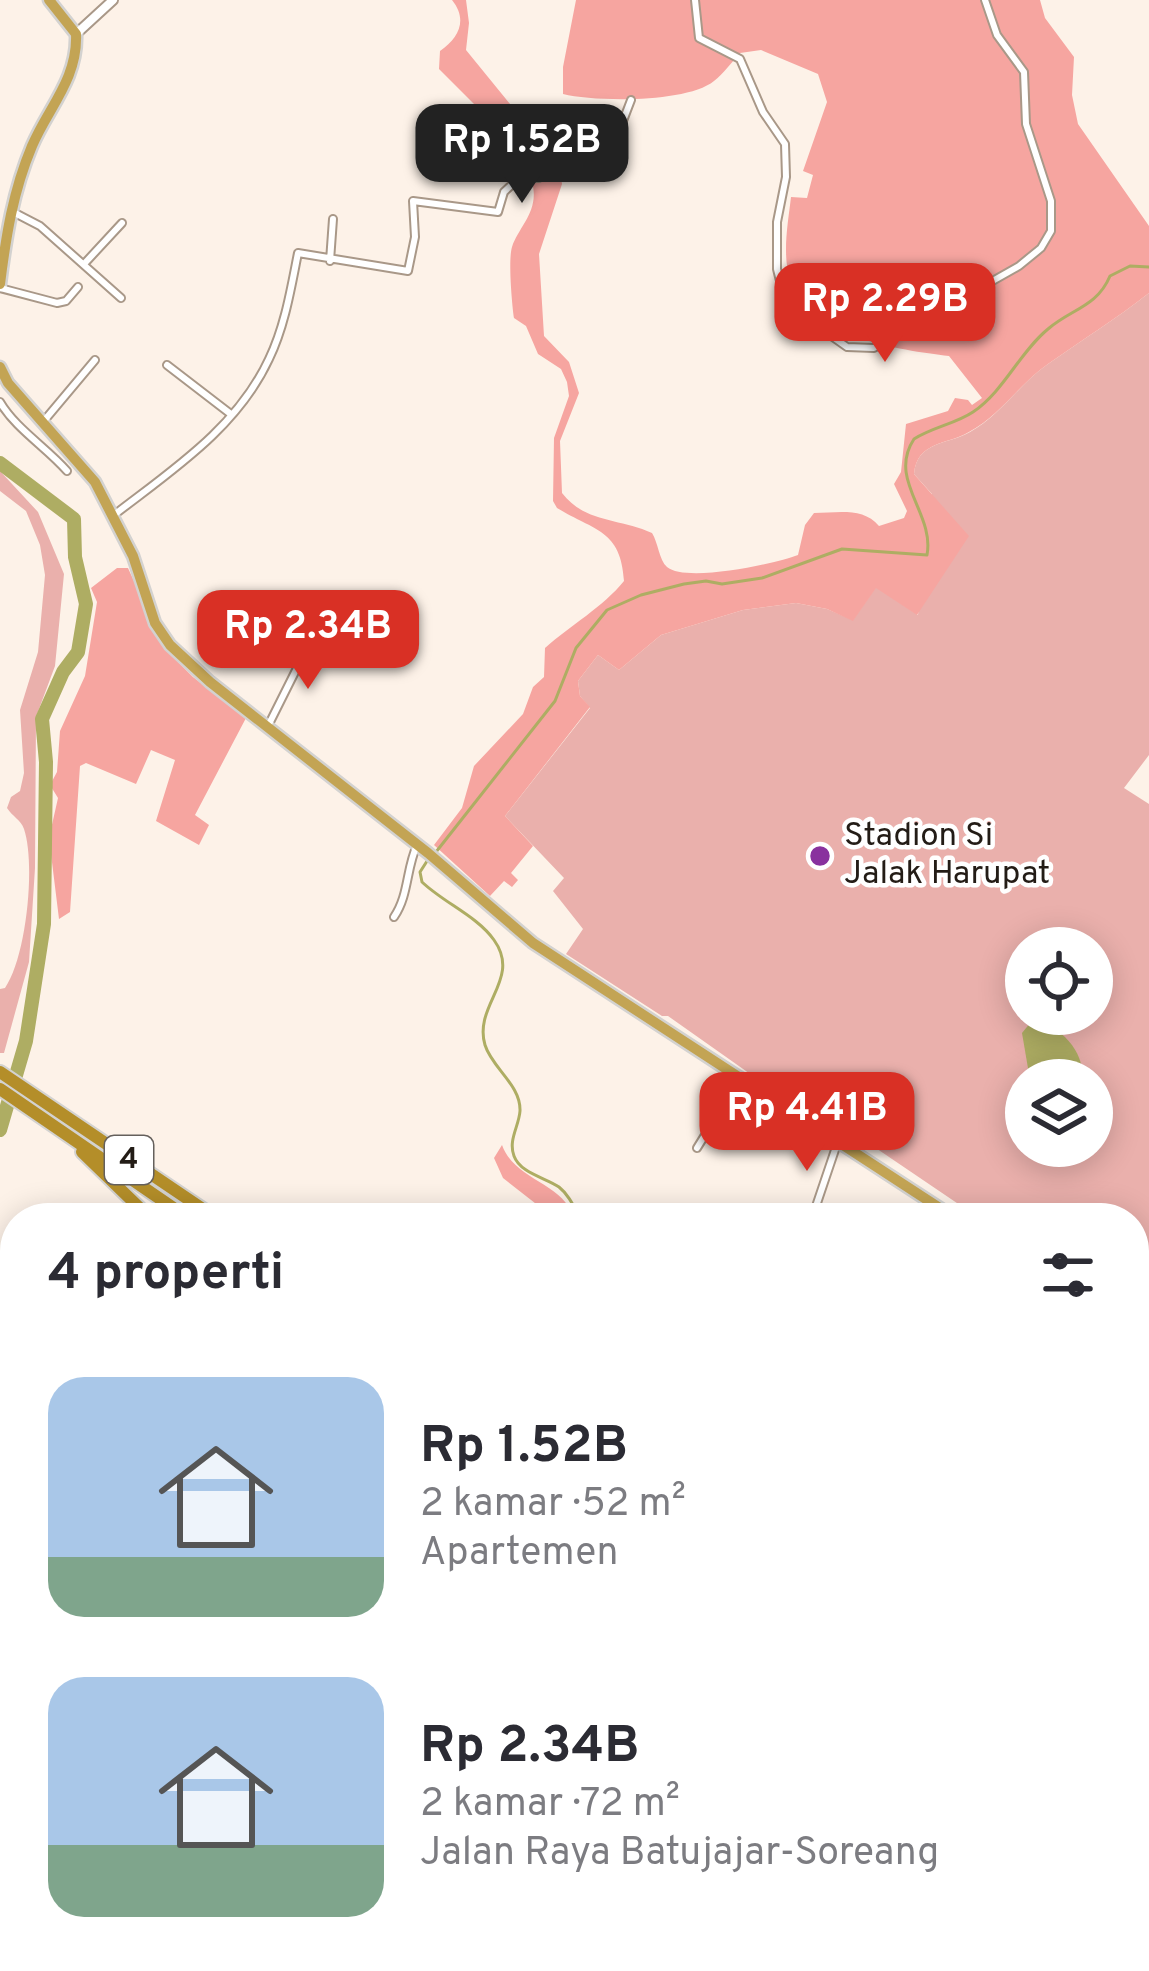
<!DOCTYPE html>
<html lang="id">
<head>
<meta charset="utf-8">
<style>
  :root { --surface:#fff; --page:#f7f7f7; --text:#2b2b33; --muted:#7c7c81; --accent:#d93025 }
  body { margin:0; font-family:Overpass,sans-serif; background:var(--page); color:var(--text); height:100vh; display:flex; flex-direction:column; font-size:45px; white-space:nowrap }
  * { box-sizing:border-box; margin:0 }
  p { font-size:39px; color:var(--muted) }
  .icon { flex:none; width:66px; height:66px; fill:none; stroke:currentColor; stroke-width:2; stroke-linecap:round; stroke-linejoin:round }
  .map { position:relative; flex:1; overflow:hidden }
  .drawer { position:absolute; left:0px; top:1203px; width:1149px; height:768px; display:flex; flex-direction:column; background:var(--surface); border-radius:48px 48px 0 0; box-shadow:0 6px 30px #0003 }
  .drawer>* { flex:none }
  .buttons { position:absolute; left:1005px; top:927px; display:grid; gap:24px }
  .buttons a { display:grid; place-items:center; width:108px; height:108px; border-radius:50%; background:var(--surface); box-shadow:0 6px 30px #0003; font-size:60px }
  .price { position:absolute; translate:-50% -102px; padding:0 27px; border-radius:24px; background:var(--accent); color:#fff; font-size:39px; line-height:78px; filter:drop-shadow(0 3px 6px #0008) }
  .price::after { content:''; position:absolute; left:50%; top:72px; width:36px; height:27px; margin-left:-18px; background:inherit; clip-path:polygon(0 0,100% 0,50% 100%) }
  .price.selected { background:#222; color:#fff }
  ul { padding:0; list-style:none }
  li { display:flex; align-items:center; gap:36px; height:300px; padding:0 48px }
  li span { display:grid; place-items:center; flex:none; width:336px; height:240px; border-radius:36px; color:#555 }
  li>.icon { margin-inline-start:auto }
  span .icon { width:144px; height:144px; fill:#fffc; stroke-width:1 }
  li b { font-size:51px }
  h2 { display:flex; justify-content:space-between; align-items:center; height:144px; padding:0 48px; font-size:51px }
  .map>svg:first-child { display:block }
  .green { fill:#eab0ac; fill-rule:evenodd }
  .forest { fill:#f6a5a0 }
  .water { fill:#aead63 }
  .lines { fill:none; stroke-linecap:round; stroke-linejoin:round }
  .stream { stroke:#aead63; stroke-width:3 }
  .river { stroke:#aead63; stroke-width:14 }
  .minor-casing { stroke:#a99888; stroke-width:10 }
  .tertiary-casing { stroke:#a99888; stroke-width:12 }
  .trunk-casing { stroke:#d3d2d0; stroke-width:15 }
  .motorway-casing { stroke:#d3d2d0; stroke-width:16 }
  .minor { stroke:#fff; stroke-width:6 }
  .tertiary { stroke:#fff; stroke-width:8 }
  .trunk { stroke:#c3a454; stroke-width:10 }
  .motorway { stroke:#b48e29; stroke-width:12 }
  .poi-dot { fill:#89319e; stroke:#fff; stroke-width:4.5 }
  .labels { text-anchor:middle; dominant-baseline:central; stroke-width:9; stroke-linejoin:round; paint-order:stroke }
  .shield { fill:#fff; stroke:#65605c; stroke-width:3 }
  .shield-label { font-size:30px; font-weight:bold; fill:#231c16 }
  .poi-label { font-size:33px; fill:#231c16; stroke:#fff; text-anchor:start }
</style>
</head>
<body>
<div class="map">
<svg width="1149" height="1971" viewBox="0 0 1149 1971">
  <rect width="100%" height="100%" fill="#fdf2e8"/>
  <path class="green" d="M1149,293V755L1124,788L1149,804V1287L1134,1314V1218H979L833,1119L824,1126L668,1016H662L566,954L583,929L553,891L564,878L505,816L590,708L580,696L578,681L598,655L619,670L661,635L743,610L796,603L827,609L853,620L876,587L918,615L932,494L914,474C917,441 947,445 970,432C1001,415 1019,384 1048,364C1082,340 1116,319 1149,293ZM1026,948H1092V1014H1026ZM1026,1080H1092V1146H1026Z
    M0,471L38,512L64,574L55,666L36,717L35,868L29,962L4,1053H0V989L5,988C26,958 36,865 24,829C21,820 12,816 7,808L11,797L20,791L24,773L20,710L38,652L45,575L40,545L26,511L0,491Z"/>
  <path class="forest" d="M452,0H466L469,23L466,50L519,115L526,152L560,171L562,184L539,254L544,336L569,362L579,393L560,441L562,493C585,523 619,518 652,533C658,542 659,560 667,567C686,583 774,564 798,555L805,525L814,513C838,513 863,507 879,526L904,518L907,511L894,484L901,472L906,424L948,411L955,398L968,400L972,405L982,398L949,356C900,350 806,337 790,280C782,254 788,223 791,197L807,198L813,175L803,171L827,102L818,74L761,50L740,53C732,62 723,74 714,81C687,103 596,102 563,94V67L576,0H1040L1045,18L1074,57L1072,95L1078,124L1149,226V293C1116,319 1082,340 1048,364C1019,384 1001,415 969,432C947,445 917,441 914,474L969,536L917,615L876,588L853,621L827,609L796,603L743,610L661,635L619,670L598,655L578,681L580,696L590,707L505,816L533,846L511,873L518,880L512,887L504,881L490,896L434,845L462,808L474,766L523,714L533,687L544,677L545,648C571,625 603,607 624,581C621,530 595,531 557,508L553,501L554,438L569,396L567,382L561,369L538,354L526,326L514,318C512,304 508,260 512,247C519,226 540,211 532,182L496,169L492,156L495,117L476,106L439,69L440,51C459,38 468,20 452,0Z
    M117,568H128L165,649L193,677L246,718L195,815L209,825L199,845L156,821L175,760L151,750L136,784L86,763L80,766L70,912L59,919L49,838L58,798L50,785L57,772L60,731L85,676L97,602L91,588Z
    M502,1145C515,1181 563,1182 574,1218H539L540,1207L503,1178L494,1158Z
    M1149,1506V1814L1142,1811L1134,1823V1546Z
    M970,1956H1045L1038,1965L1021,1966V1971H981Z"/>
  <path class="water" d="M1031,1022C1061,1024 1084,1051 1083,1080H1030L1022,1033Z"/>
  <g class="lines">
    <path class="stream" d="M436,852L555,701L576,648L607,610L641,595L684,584L706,581L722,584L762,578L842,549L927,555C935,513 887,480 914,439C933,427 955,424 973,412C1004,391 1019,353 1048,329C1071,309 1097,307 1110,276L1130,266L1149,267
      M429,858L420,872L422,882C444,903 477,916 494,940C522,979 473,1005 485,1045C492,1068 521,1085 520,1111C519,1126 508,1140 514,1156C520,1173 546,1178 559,1187C569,1195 574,1207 580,1218"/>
    <path class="river" d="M0,463L74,519L75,557L86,604L78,652L63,672L42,719L46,762L44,924L26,1041L0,1130
      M0,1483L5,1524L15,1545
      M315,1956L321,1971"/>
    <g class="minor-casing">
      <path id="minor" d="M695,0L699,38L740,59L763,112L785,144L786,177L777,222V269L783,293L799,313L847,347L874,348L1019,266L1041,248L1051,231V201L1026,124L1024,72L997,35L985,0
        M13,212L40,226L121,298
        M330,261L333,219
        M84,264L122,223
        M0,288L57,303L66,301L78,287
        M167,365L232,415
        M0,402C16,429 46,447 67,471
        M43,422L95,360
        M114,515C172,470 237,428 269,359C285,326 291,288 298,253L408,271L415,237L413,201L498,212L504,192L519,178H539L565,160L613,147L631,100
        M267,728L305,652
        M394,917C409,895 406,869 417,845
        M697,1148L739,1080
        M812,1218L838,1141
        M0,1716L15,1726
        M0,1895L15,1898
        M227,1956L240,1971
        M661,1962V1956
        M423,1971L435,1956"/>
    </g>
    <g class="tertiary-casing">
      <path id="tertiary" d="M76,34L113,0
        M479,1971L489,1956"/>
    </g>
    <g class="trunk-casing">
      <path id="trunk" d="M0,284C6,236 13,191 32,146C48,108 78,79 76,34L49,0
        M0,367L8,383L95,482L133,556L155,623L170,645L210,682L428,853L533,943L955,1218
        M1134,1356L1149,1368"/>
    </g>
    <g class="motorway-casing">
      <path id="motorway" d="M0,1072L216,1218
        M0,1089L188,1218
        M82,1152L150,1218
        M913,1956L923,1971
        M932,1956L942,1971
        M962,1956L974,1971
        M1067,1971L1074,1956"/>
    </g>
    <use href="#minor" class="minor"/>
    <use href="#tertiary" class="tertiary"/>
    <use href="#trunk" class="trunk"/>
    <use href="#motorway" class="motorway"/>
  </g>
  <circle class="poi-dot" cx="820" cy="856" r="12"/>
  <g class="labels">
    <rect class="shield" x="105" y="1136" width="48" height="48" rx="9"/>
    <g class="shield-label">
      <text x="129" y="1160">4</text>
    </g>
    <g class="poi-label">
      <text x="844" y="837">Stadion Si<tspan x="844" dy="38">Jalak Harupat</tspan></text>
    </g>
  </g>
</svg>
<div class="buttons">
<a><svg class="icon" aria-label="locate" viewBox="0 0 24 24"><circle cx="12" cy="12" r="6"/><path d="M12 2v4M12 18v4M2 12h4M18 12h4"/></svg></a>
<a><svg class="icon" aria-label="layers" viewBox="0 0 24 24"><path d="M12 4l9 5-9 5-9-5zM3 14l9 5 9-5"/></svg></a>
</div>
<b class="price selected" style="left:522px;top:206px">Rp 1.52B</b>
<b class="price" style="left:885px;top:365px">Rp 2.29B</b>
<b class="price" style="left:308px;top:692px">Rp 2.34B</b>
<b class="price" style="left:807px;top:1174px">Rp 4.41B</b>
<section class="drawer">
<h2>4 properti<svg class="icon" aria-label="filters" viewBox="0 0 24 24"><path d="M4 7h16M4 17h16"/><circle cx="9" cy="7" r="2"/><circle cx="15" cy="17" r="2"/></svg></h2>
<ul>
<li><span style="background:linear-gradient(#a9c7e8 75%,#7fa58c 0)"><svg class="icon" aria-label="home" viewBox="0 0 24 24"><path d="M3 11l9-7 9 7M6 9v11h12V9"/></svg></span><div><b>Rp 1.52B</b><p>2 kamar · 52 m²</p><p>Apartemen</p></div></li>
<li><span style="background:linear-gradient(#a9c7e8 70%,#7fa58c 0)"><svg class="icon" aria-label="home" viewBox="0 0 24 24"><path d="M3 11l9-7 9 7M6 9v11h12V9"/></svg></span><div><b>Rp 2.34B</b><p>2 kamar · 72 m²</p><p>Jalan Raya Batujajar-Soreang</p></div></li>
</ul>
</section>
</div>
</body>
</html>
